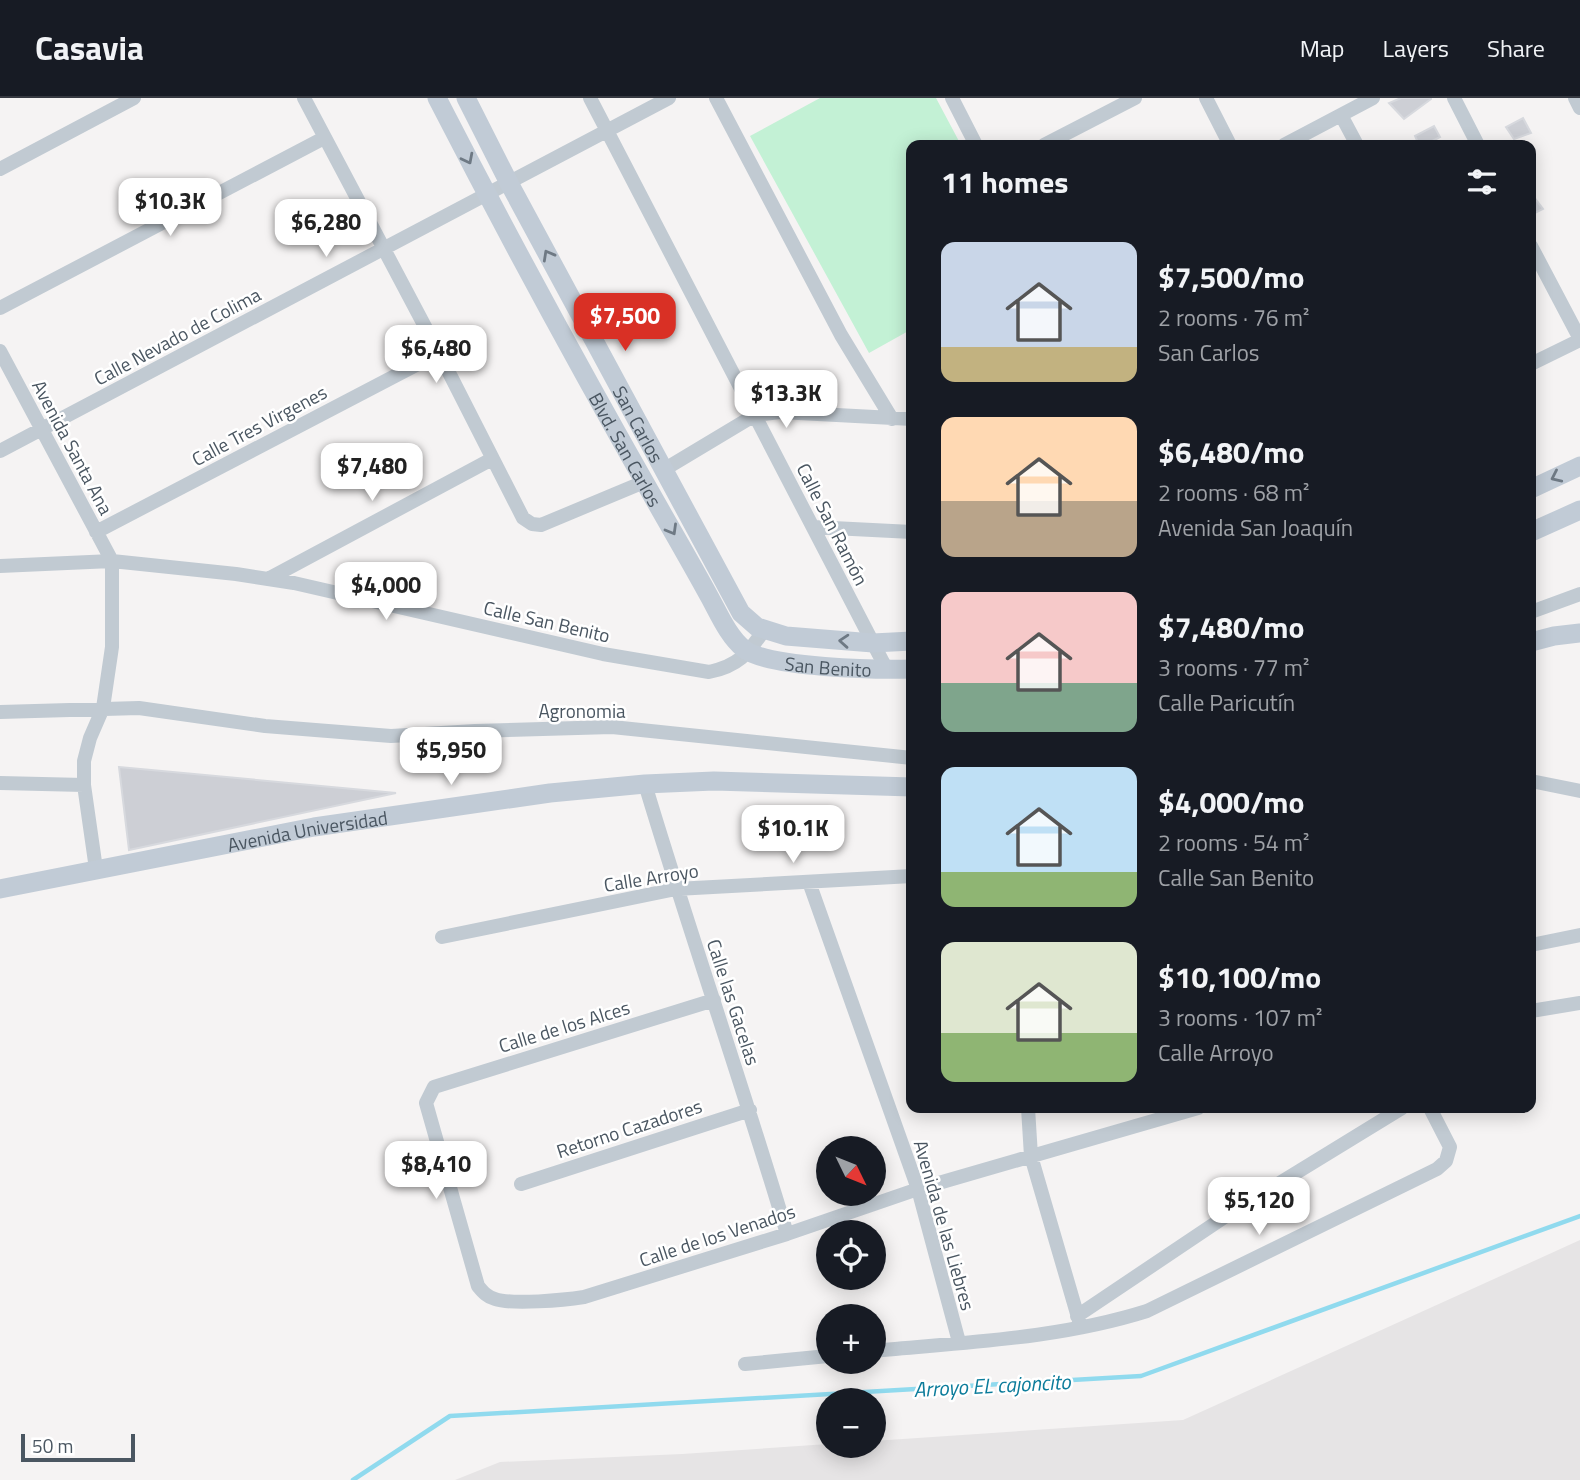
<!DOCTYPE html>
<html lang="en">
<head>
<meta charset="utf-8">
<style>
  :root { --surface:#171b24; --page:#20242c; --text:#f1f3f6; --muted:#9ea1a6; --line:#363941; --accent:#d93025 }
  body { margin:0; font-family:"Titillium Web",sans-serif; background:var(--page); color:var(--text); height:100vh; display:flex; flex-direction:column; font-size:26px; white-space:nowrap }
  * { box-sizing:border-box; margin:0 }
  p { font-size:23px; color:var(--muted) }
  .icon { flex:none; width:38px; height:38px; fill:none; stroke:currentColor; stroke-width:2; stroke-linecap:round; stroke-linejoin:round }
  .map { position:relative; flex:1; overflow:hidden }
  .details { position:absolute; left:906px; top:42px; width:630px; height:973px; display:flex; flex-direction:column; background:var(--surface); border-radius:14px; box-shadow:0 4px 18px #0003 }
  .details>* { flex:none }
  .needle { width:46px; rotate:133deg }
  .buttons { position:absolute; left:816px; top:1038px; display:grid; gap:14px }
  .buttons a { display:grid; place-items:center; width:70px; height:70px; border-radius:50%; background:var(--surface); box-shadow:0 4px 18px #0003; font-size:35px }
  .scale { position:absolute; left:21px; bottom:18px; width:114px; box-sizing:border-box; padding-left:7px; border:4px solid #4a5661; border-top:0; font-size:19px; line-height:24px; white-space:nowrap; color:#4a5661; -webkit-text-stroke:5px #fff; paint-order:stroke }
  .price { position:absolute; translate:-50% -60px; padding:0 16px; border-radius:14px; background:#fff; color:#222; font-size:23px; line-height:46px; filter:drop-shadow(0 2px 4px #0008) }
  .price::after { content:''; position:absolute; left:50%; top:42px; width:21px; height:16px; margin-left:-10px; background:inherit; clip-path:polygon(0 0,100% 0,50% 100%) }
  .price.current { background:var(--accent); color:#fff }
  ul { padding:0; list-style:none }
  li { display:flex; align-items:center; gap:21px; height:175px; padding:0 35px }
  li span { display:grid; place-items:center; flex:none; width:196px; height:140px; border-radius:14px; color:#555 }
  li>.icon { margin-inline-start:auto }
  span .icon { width:84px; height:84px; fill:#fffc; stroke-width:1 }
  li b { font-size:30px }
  h2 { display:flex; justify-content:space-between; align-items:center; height:84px; padding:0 35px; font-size:30px }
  header { display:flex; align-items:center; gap:42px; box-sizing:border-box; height:98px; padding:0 35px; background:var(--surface); border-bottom:2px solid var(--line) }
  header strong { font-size:33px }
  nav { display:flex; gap:38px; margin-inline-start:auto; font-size:24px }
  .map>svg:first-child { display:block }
  .education { fill:#e6e4e5 }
  .green { fill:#c3f1d5 }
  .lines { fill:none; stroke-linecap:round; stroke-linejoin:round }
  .stream { stroke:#90daee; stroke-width:4.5 }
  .building { fill:#cdcfd5; stroke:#d7d9de; stroke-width:2 }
  .street { stroke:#c1cad2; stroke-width:14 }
  .secondary { stroke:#c1cbd6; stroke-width:19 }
  .oneway { stroke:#6e7984 }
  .labels { text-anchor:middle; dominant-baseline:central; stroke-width:5; stroke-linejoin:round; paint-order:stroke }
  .street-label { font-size:19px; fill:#4a5661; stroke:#fff }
  .water-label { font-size:21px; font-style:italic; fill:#0c7c9b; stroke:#fff }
</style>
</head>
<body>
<header>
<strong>Casavia</strong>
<nav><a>Map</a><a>Layers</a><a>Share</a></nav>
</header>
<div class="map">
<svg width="1580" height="1382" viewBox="0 0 1580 1382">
  <rect width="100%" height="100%" fill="#f5f3f3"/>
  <path class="education" d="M1580,1142V1382H455L500,1364L682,1356L828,1346L873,1348V1343L1183,1322Z"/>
  <path class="green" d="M820,0H936L961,47H912V231L869,255L750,38Z"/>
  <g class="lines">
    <path class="stream" d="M353,1382L450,1318L1141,1278L1580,1118"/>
  </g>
  <path class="building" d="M1401,0H1431V1L1404,21L1389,5Z
    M1523,20L1531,35L1514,41L1506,29Z
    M1434,28L1440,39L1425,47H1419L1415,38Z
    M1531,95L1543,111L1531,117Z
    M119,669L396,695L129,752Z"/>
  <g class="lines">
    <path class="street" d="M304,0L439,255L523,420L532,426L541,427L644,384
      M590,0L887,572
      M716,0L841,237L892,321
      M952,0L976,47
      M1206,0L1230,47
      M1454,0L1478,47
      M1575,0L1580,10
      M1341,17L1357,47
      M1044,47L1135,0
      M1284,47L1373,0
      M0,71L134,0
      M1531,148L1580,241
      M0,210L324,40
      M0,253L112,463V549L103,610L90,640L84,663V687L96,771
      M1531,266L1580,242
      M0,353L669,0
      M665,371L755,317L780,314L912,321
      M813,429L912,434
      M96,434L439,255
      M0,468L112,463L236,476L294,485L603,556L709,574C738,568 748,556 764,532
      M268,481L492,361
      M1531,514L1580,496
      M0,614L139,610L265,628L391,638L475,633L612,629L912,660
      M1531,683L1580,693
      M0,685L84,687
      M645,686C690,836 742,985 787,1136
      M809,784L918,1091L959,1244
      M442,839L676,791L912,778
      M1531,847L1580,837
      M714,902L434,989L426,1005L478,1188C483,1194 487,1199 495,1201C512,1207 565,1202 584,1199L787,1136L918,1091L1198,1010
      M1531,913L1580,905
      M1028,1010L1031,1058L1080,1226
      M521,1086L750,1012
      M1077,1218L1229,1116L1402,1010
      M873,1253C965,1244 1058,1241 1147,1213L1437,1071L1446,1063L1450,1049L1430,1010
      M745,1266L828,1258"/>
    <g class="secondary">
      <path id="s1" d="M437,0C512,146 591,291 673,434C685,455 697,476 709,498C719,516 728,538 744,551C768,570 879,572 912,571"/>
      <path id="s2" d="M466,0L509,85L741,515L757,529L786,538L873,545L912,543"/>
      <path d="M1531,391L1580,368"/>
      <path d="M1531,434L1580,412"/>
      <path d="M1531,544L1554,538L1580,535"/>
      <path id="s3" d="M0,791L314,729L550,695L645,686L714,683L912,689"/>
    </g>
  </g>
  <defs><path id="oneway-chevron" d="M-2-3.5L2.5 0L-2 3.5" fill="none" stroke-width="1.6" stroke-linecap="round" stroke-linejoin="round" transform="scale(1.75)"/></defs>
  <g class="oneway">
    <use href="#oneway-chevron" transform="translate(468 61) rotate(63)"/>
    <use href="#oneway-chevron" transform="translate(548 157) rotate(-119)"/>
    <use href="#oneway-chevron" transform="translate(1556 379) rotate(155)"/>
    <use href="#oneway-chevron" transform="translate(672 432) rotate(60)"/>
    <use href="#oneway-chevron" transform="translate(844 543) rotate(-176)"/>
  </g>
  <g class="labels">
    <g class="street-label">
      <text transform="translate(177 238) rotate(-28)">Calle Nevado de Colima</text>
      <text stroke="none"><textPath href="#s2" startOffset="369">San Carlos</textPath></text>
      <text transform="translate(259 327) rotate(-28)">Calle Tres Virgenes</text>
      <text transform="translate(73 349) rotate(62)">Avenida Santa Ana</text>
      <text stroke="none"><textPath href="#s1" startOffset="399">Blvd. San Carlos</textPath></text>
      <text transform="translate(833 426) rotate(63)">Calle San Ramón</text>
      <text transform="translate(547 523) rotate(13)">Calle San Benito</text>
      <text stroke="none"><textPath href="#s1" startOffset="718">San Benito</textPath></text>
      <text x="582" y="612">Agronomia</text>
      <text stroke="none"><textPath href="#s3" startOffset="313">Avenida Universidad</textPath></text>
      <text transform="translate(651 779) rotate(-9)">Calle Arroyo</text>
      <text transform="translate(734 904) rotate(72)">Calle las Gacelas</text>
      <text transform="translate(564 928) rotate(-17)">Calle de los Alces</text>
      <text transform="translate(629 1030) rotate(-18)">Retorno Cazadores</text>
      <text transform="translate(945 1127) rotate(74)">Avenida de las Liebres</text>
      <text transform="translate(717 1137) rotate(-18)">Calle de los Venados</text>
    </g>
    <g class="water-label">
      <text transform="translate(992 1287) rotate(-3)">Arroyo EL cajoncito</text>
    </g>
  </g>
</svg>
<div class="buttons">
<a><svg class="needle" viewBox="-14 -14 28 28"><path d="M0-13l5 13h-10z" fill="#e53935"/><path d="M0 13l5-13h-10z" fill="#9ea1a6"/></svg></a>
<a><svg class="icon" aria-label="locate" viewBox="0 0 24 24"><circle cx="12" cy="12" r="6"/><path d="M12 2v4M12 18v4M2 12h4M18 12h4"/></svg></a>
<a>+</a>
<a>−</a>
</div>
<div class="scale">50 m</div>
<b class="price" style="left:170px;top:140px">$10.3K</b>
<b class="price" style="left:326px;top:161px">$6,280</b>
<b class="price current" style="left:625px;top:255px">$7,500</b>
<b class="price" style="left:436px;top:287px">$6,480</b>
<b class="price" style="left:786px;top:332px">$13.3K</b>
<b class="price" style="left:372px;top:405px">$7,480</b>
<b class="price" style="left:386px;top:524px">$4,000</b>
<b class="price" style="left:451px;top:689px">$5,950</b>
<b class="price" style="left:793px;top:767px">$10.1K</b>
<b class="price" style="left:436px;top:1103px">$8,410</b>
<b class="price" style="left:1259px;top:1139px">$5,120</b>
<section class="details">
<h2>11 homes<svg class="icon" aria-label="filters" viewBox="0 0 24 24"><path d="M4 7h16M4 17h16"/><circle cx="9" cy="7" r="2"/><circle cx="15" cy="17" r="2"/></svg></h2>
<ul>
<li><span style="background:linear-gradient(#c9d6e8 75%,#c2b280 0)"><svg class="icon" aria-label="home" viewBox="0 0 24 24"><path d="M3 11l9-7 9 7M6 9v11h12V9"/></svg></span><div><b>$7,500/mo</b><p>2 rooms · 76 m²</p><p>San Carlos</p></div></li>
<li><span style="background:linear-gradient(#ffd9b3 60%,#b9a48a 0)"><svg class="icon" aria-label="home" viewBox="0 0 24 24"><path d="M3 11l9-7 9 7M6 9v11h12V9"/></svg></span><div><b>$6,480/mo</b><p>2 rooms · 68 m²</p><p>Avenida San Joaquín</p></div></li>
<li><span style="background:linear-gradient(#f6c9c9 65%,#7fa58c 0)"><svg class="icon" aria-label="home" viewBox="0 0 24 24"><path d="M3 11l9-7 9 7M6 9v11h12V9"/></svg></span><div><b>$7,480/mo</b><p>3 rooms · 77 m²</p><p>Calle Paricutín</p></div></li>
<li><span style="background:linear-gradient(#bfe0f5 75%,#8fb573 0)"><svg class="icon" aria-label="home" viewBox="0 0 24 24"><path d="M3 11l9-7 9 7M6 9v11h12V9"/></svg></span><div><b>$4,000/mo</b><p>2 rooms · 54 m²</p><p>Calle San Benito</p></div></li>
<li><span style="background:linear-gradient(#dfe7d0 65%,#8fb573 0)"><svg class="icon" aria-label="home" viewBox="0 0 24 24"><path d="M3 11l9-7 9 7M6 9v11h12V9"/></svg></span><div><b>$10,100/mo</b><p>3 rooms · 107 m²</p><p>Calle Arroyo</p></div></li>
</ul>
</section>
</div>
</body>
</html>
